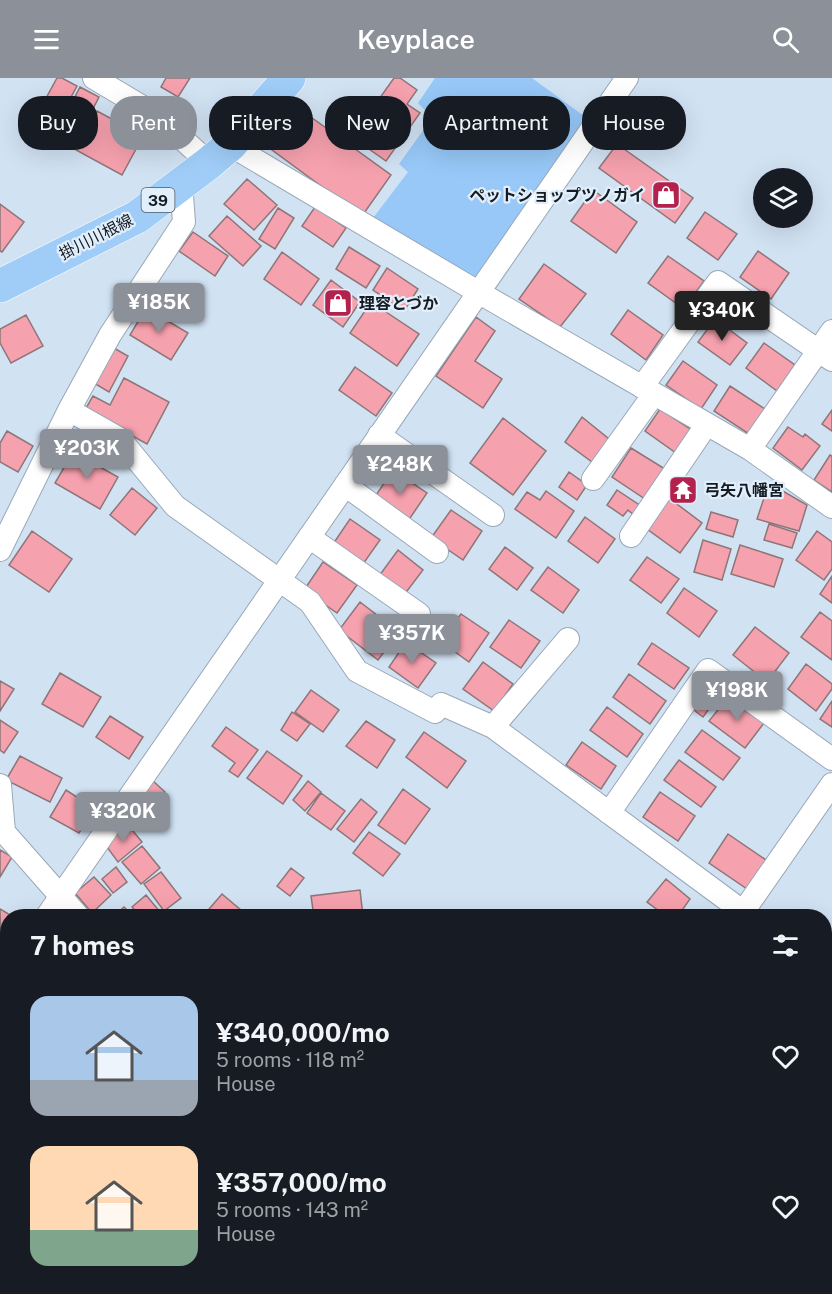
<!DOCTYPE html>
<html lang="en">
<head>
<meta charset="utf-8">
<style>
  :root { --surface:#171b24; --page:#20242c; --text:#f1f3f6; --muted:#9ea1a6; --accent:#8c9099 }
  body { margin:0; font-family:"Public Sans","Noto Sans JP",sans-serif; background:var(--page); color:var(--text); height:100vh; display:flex; flex-direction:column; font-size:22px; white-space:nowrap }
  * { box-sizing:border-box; margin:0 }
  p { font-size:20px; color:var(--muted) }
  .icon { flex:none; width:33px; height:33px; fill:none; stroke:currentColor; stroke-width:2; stroke-linecap:round; stroke-linejoin:round }
  .map { position:relative; flex:1; overflow:hidden }
  .panel { position:absolute; left:0px; top:831px; width:832px; height:386px; display:flex; flex-direction:column; background:var(--surface); border-radius:24px 24px 0 0; box-shadow:0 6px 24px #0002 }
  .panel>* { flex:none }
  .top-card { position:absolute; left:18px; top:18px; width:796px; height:54px; display:flex; gap:12px }
  .controls { position:absolute; left:753px; top:90px; display:grid; gap:12px }
  .controls a { display:grid; place-items:center; width:60px; height:60px; border-radius:50%; background:var(--surface); box-shadow:0 6px 24px #0002; font-size:30px }
  .price { position:absolute; translate:-50% -51px; padding:0 14px; border-radius:6px; background:var(--accent); color:#fff; font-size:20px; line-height:39px; filter:drop-shadow(0 2px 3px #0008) }
  .price::after { content:''; position:absolute; left:50%; top:36px; width:18px; height:14px; margin-left:-9px; background:inherit; clip-path:polygon(0 0,100% 0,50% 100%) }
  .price.current { background:#222; color:#fff }
  ul { padding:0; list-style:none }
  li { display:flex; align-items:center; gap:18px; height:150px; padding:0 30px }
  li span { display:grid; place-items:center; flex:none; width:168px; height:120px; border-radius:18px; color:#555 }
  li>.icon { margin-inline-start:auto }
  span .icon { width:72px; height:72px; fill:#fffc; stroke-width:1 }
  li b { font-size:26px }
  h2 { display:flex; justify-content:space-between; align-items:center; height:72px; padding:0 30px; font-size:26px }
  .chip { padding:0 21px; border-radius:24px; background:var(--surface); box-shadow:0 6px 24px #0002; font-size:21px; line-height:54px }
  .chip.current { background:var(--accent); color:#fff }
  header { display:flex; justify-content:space-between; align-items:center; height:78px; padding:0 30px; background:var(--accent); color:#fff; font-size:27px; font-weight:600 }
  .map>svg:first-child { display:block }
  .green { fill:#97c8f7 }
  .water { fill:#548dc3 }
  .building { fill:#f6a1ae; stroke:#8d7578; stroke-width:1.5 }
  .lines { fill:none; stroke-linecap:round; stroke-linejoin:round }
  .lane-casing { stroke:#98a8b8; stroke-width:12 }
  .street-casing { stroke:#98a8b8; stroke-width:24 }
  .primary-casing { stroke:#fff; stroke-width:34 }
  .path { stroke:#8693a0; stroke-width:4; stroke-dasharray:1.5 4.5; stroke-linecap:butt }
  .lane { stroke:#fff; stroke-width:10 }
  .street { stroke:#fff; stroke-width:22 }
  .primary { stroke:#9fcdf8; stroke-width:33 }
  .tree { fill:#6b8aa5 }
  .labels { text-anchor:middle; dominant-baseline:central; stroke-width:4.5; stroke-linejoin:round; paint-order:stroke }
  .shield { fill:#e1effd; stroke:#525b63; stroke-width:1.5 }
  .shield-label { font-size:15px; font-weight:bold; fill:#151b21 }
  .poi-label { font-size:16px; font-weight:bold; fill:#151b21; stroke:#e1effd; text-anchor:start }
  .street-label { font-size:16px; fill:#151b21; stroke:#e1effd }
</style>
</head>
<body>
<header><svg class="icon" aria-label="menu" viewBox="0 0 24 24"><path d="M4 6h16M4 12h16M4 18h16"/></svg>Keyplace<svg class="icon" aria-label="search" viewBox="0 0 24 24"><circle cx="10" cy="10" r="6"/><path d="M15 15l6 6"/></svg></header>
<div class="map">
<svg width="832" height="1216" viewBox="0 0 832 1216">
  <rect width="100%" height="100%" fill="#d1e2f3"/>
  <path class="green" d="M435,0H532L595,46L478,214L367,148L408,94L399,86L432,40L418,25Z
    M825,973L832,976V1093L825,1092Z
    M0,1003L8,1007V1190L0,1193Z
    M825,1101L832,1103V1136L825,1133Z
    M61,1209H198V1216H60Z"/>
  <path class="water" d="M825,1007L832,1008V1048L825,1047Z
    M99,1209H124V1216H97Z"/>
  <path class="building" d="M57,0H62L77,8L58,43L39,33Z
    M166,0H190L178,19L161,9Z
    M394,0H400L417,12L407,26L420,35L386,83L352,59Z
    M80,9L99,19L81,54L62,44Z
    M297,29L391,97L362,138L268,69Z
    M97,33L143,58L122,97L76,72Z
    M617,66L693,120L675,145L599,90Z
    M247,101L277,127L254,152L224,126Z
    M593,112L637,144L616,175L571,143Z
    M0,126L24,144L2,174L0,173Z
    M315,129L346,150L333,169L302,148Z
    M278,130L294,140L275,171L259,161Z
    M705,134L737,156L718,182L687,160Z
    M227,138L261,168L243,188L209,158Z
    M193,154L228,178L215,198L179,173Z
    M349,169L380,188L366,210L336,191Z
    M758,173L789,195L771,221L740,199Z
    M282,174L319,201L301,227L264,201Z
    M668,178L704,203L684,231L648,205Z
    M544,186L586,216L560,249L519,221Z
    M387,190L418,211L404,233L373,212Z
    M331,202L360,224L343,249L313,227Z
    M371,224L419,256L397,288L350,255Z
    M146,230L188,255L171,282L130,257Z
    M628,232L663,257L646,282L611,256Z
    M26,237L43,268L11,285L0,265V251Z
    M476,239L495,253L475,283L502,301L483,330L436,298Z
    M715,241L747,265L730,287L698,264Z
    M764,265L795,287L777,313L746,290Z
    M112,269L128,278L109,314L92,304Z
    M683,283L717,307L701,331L666,307Z
    M355,289L392,315L376,338L339,312Z
    M124,300L169,324L147,366L85,332L93,318L110,327Z
    M730,308L765,331L749,356L714,333Z
    M660,331L692,352L676,375L645,353Z
    M832,332V353L822,346Z
    M582,339L609,361L592,384L565,364Z
    M503,340L546,373L513,417L470,385Z
    M788,349L803,359L805,356L820,368L802,392L773,370Z
    M7,353L33,368L18,394L0,384V365Z
    M631,370L665,391L645,421L612,399Z
    M73,374L118,399L100,431L55,405Z
    M830,377L832,378V414L814,402Z
    M393,392L427,415L408,443L374,420Z
    M569,394L587,407L577,422L559,409Z
    M769,405L807,427L799,453L757,441Z
    M132,410L157,430L135,457L110,437Z
    M617,412L641,428L635,438L628,432L623,438L607,427Z
    M546,413L574,433L556,460L515,431L527,414L540,422Z
    M669,420L702,445L680,475L647,451Z
    M451,432L482,453L463,482L431,460Z
    M711,434L738,442L733,459L706,451Z
    M585,439L615,461L598,485L568,463Z
    M350,441L380,462L363,486L333,466Z
    M769,446L797,455L792,470L764,462Z
    M32,453L72,481L49,514L9,487Z
    M817,453L832,464V491L824,502L796,482Z
    M703,462L731,471L722,502L694,494Z
    M740,467L783,481L774,509L731,496Z
    M505,469L533,490L517,512L489,491Z
    M398,472L423,492L404,517L379,498Z
    M647,479L679,501L661,525L630,502Z
    M323,484L357,507L337,535L304,512Z
    M548,489L579,512L563,535L531,512Z
    M832,498V525L820,516Z
    M684,510L717,533L699,559L667,535Z
    M360,524L399,554L378,582L339,552Z
    M820,534L832,543V582L801,559Z
    M461,536L489,555L469,584L440,563Z
    M509,542L540,563L521,590L490,569Z
    M755,549L789,575L767,604L733,577Z
    M406,564L436,585L418,610L389,589Z
    M652,565L689,590L674,611L638,586Z
    M483,584L513,606L494,633L463,611Z
    M806,586L832,606V611L816,633L788,611Z
    M60,595L101,619L83,649L42,626Z
    M629,596L666,623L650,646L613,619Z
    M0,603L14,611L0,633Z
    M311,612L339,632L323,654L295,634Z
    M701,616L714,624L703,639L690,629Z
    M729,618L764,645L745,670L709,643Z
    M832,623V649L820,641Z
    M607,629L643,656L627,679L590,652Z
    M292,634L310,646L297,663L281,652Z
    M110,638L143,659L129,681L96,659Z
    M0,642L18,654L4,675L0,672Z
    M366,643L395,662L377,690L346,668Z
    M226,649L258,672L238,699L229,693L235,685L212,668Z
    M702,652L740,680L723,702L685,674Z
    M424,654L466,683L447,710L406,679Z
    M582,664L616,688L601,711L566,687Z
    M267,673L302,698L283,726L247,700Z
    M20,678L62,700L50,724L6,702Z
    M679,682L716,709L701,729L664,702Z
    M152,702L165,714L155,727L141,716Z
    M308,703L321,714L305,733L293,722Z
    M403,711L430,731L405,766L378,747Z
    M66,712L95,731L79,755L50,739Z
    M660,714L695,738L678,763L643,739Z
    M321,715L345,733L331,752L307,735Z
    M361,721L377,734L354,764L337,751Z
    M128,747L142,764L118,784L104,765Z
    M369,754L400,776L383,798L353,775Z
    M728,756L769,784L750,813L709,785Z
    M142,768L160,790L141,806L122,784Z
    M0,772L12,779L0,799Z
    M116,789L127,804L113,815L102,801Z
    M291,790L304,800L290,818L277,808Z
    M161,794L181,820L164,833L144,806Z
    M94,799L111,817L92,835L75,815Z
    M666,801L690,821L678,838H666L647,824Z
    M360,812L363,838H278L277,836L313,832L311,818Z
    M222,816L248,838H203Z
    M146,817L161,835L157,838H140L132,829Z
    M124,829L133,838H114Z
    M0,831L12,838H8V857L1,867Z
    M825,912L832,914V928L829,941L825,940Z"/>
  <g class="lines">
    <g class="lane-casing">
      <path id="lane" d="M825,958L832,960"/>
    </g>
    <g class="street-casing">
      <path id="street" d="M94,0L156,37L209,85
        M230,67L478,214L750,371L832,429
        M642,309L718,204L832,282
        M69,332L120,361L175,428L310,524L357,593L435,634L441,626L493,649L749,838
        M379,357L493,437
        M750,371L832,253
        M593,401L654,316
        M345,407L437,474
        M631,458L707,346
        M309,459L419,536
        M0,472L69,332L110,257L184,144L181,105
        M493,649L568,561
        M0,707L4,754L78,838
        M609,735L708,592L832,681
        M743,834L832,706
        M47,838L627,0
        M825,890L832,894
        M0,903L8,893
        M825,1144L832,1147
        M222,1209V1216
        M723,1216L727,1209"/>
    </g>
    <g class="primary-casing">
      <path id="primary" d="M0,208L137,139L209,85L230,67L289,0
        M0,942L8,945
        M443,1209L452,1216"/>
    </g>
    <path class="path" d="M44,1209V1216"/>
    <use href="#lane" class="lane"/>
    <use href="#street" class="street"/>
    <use href="#primary" class="primary"/>
  </g>
  <circle class="tree" cx="151" cy="57" r="9"/>
  <defs>
    <g id="shop-square" transform="scale(1.5)"><rect x="-9" y="-9" width="18" height="18" rx="4" fill="#b3224d" stroke="#e1effd"/><path d="M-5-2.5h2.3a2.7 3.5 0 0 1 5.4 0H5L5.5 6h-11ZM-1.5-2.5h3a1.5 2.3 0 0 0-3 0Z" fill="#fff"/></g>
    <g id="temple-square" transform="scale(1.5)"><rect x="-9" y="-9" width="18" height="18" rx="4" fill="#b3224d" stroke="#e1effd"/><path d="M0-6L5-2H3V0L6.5 2.5H4V6H1.5V3h-3V6H-4V2.5H-6.5L-3 0V-2H-5Z" fill="#fff"/></g>
  </defs>
  <g fill-rule="evenodd">
    <use href="#shop-square" x="666" y="117"/>
    <use href="#shop-square" x="338" y="225"/>
    <use href="#temple-square" x="683" y="412"/>
  </g>
  <g class="labels">
    <rect class="shield" x="141.5" y="110" width="33" height="24" rx="4.5"/>
    <g class="shield-label">
      <text x="158" y="122">39</text>
    </g>
    <g class="poi-label">
      <text x="645" y="117" text-anchor="end">ペットショップツノガイ</text>
      <text x="359" y="225">理容とづか</text>
      <text x="704" y="412">弓矢八幡宮</text>
    </g>
    <g class="street-label">
      <text transform="translate(96 159) rotate(-27)">掛川川根線</text>
    </g>
  </g>
</svg>
<div class="controls">
<a><svg class="icon" aria-label="layers" viewBox="0 0 24 24"><path d="M12 4l9 5-9 5-9-5zM3 14l9 5 9-5"/></svg></a>
</div>
<b class="price" style="left:159px;top:256px">¥185K</b>
<b class="price current" style="left:722px;top:264px">¥340K</b>
<b class="price" style="left:87px;top:402px">¥203K</b>
<b class="price" style="left:400px;top:418px">¥248K</b>
<b class="price" style="left:412px;top:587px">¥357K</b>
<b class="price" style="left:737px;top:644px">¥198K</b>
<b class="price" style="left:123px;top:765px">¥320K</b>
<div class="top-card">
<a class="chip">Buy</a>
<a class="chip current">Rent</a>
<a class="chip">Filters</a>
<a class="chip">New</a>
<a class="chip">Apartment</a>
<a class="chip">House</a>
</div>
<section class="panel">
<h2>7 homes<svg class="icon" aria-label="filters" viewBox="0 0 24 24"><path d="M4 7h16M4 17h16"/><circle cx="9" cy="7" r="2"/><circle cx="15" cy="17" r="2"/></svg></h2>
<ul>
<li><span style="background:linear-gradient(#a9c7e8 70%,#9aa5b1 0)"><svg class="icon" aria-label="home" viewBox="0 0 24 24"><path d="M3 11l9-7 9 7M6 9v11h12V9"/></svg></span><div><b>¥340,000/mo</b><p>5 rooms · 118 m²</p><p>House</p></div><svg class="icon" aria-label="heart" viewBox="0 0 24 24"><path d="M12 20l-8-8c-3-5 5-10 8-4 3-6 11-1 8 4z"/></svg></li>
<li><span style="background:linear-gradient(#ffd9b3 70%,#7fa58c 0)"><svg class="icon" aria-label="home" viewBox="0 0 24 24"><path d="M3 11l9-7 9 7M6 9v11h12V9"/></svg></span><div><b>¥357,000/mo</b><p>5 rooms · 143 m²</p><p>House</p></div><svg class="icon" aria-label="heart" viewBox="0 0 24 24"><path d="M12 20l-8-8c-3-5 5-10 8-4 3-6 11-1 8 4z"/></svg></li>
</ul>
</section>
</div>
</body>
</html>
